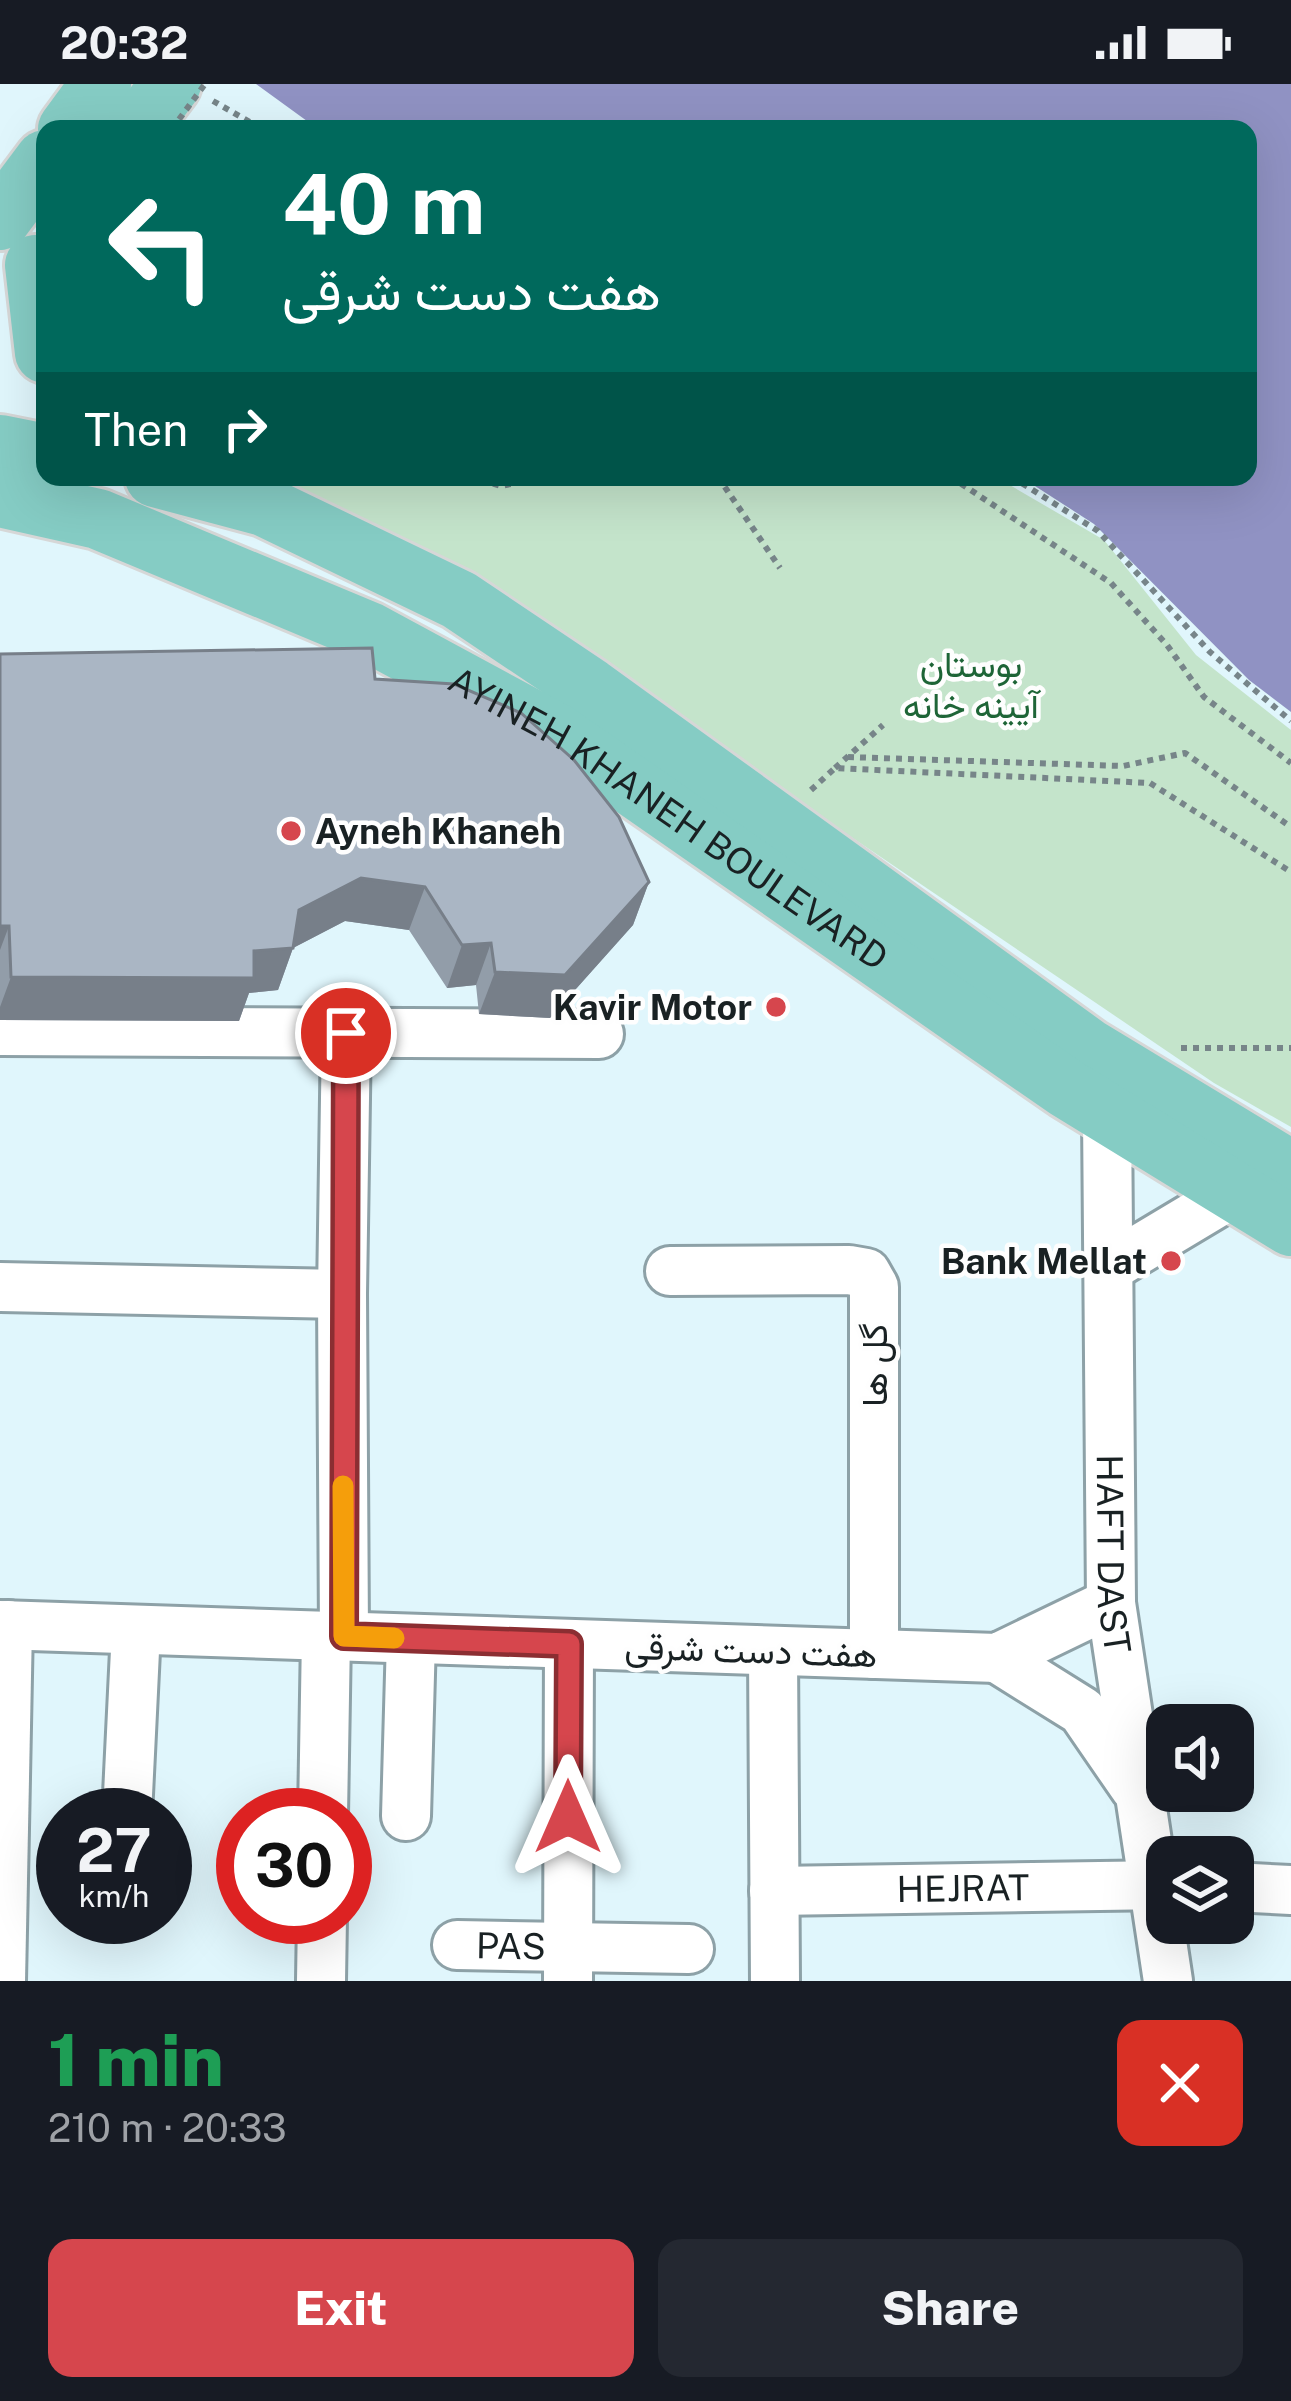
<!DOCTYPE html>
<meta charset="utf-8">
<style>
:root{--surface:#171b24;--page:#242831;--text:#f1f3f6;--muted:#9ea1a6;--accent:#d6464d}
body{margin:0;font-family:"Public Sans",Vazirmatn,sans-serif;background:var(--page);color:var(--text);height:100vh;display:flex;flex-direction:column;font-size:45px;white-space:nowrap}
*{box-sizing:border-box;margin:0}
p{font-size:39px;color:var(--muted)}
.icon{flex:none;width:66px;height:66px;fill:none;stroke:currentColor;stroke-width:2;stroke-linecap:round;stroke-linejoin:round}
.map{position:relative;height:1897px;overflow:hidden}
.side{display:flex;flex-direction:column;background:var(--surface);flex:1}
.side>*{flex:none}
.banner{position:absolute;left:36px;top:36px;width:1221px;height:366px;border-radius:24px;box-shadow:0 12px 48px #0002;background:#00695c;color:#fff;overflow:hidden}
.tools{position:absolute;left:1146px;top:1620px;display:grid;gap:24px}
.tools a{display:grid;place-items:center;width:108px;height:108px;border-radius:24px;background:var(--surface);box-shadow:0 12px 48px #0002;font-size:60px}
.speed{position:absolute;left:36px;top:1704px;display:flex;gap:24px;font-size:60px;font-weight:700;text-align:center}
.speed>*{display:grid;place-content:center;width:156px;height:156px;border-radius:50%;background:var(--surface);box-shadow:0 12px 48px #0002;line-height:1}
.speed small{font-size:30px;font-weight:400}
.speed .limit{border:18px solid #d22;background:#fff;color:#111}
.pin{position:absolute;display:grid;place-items:center;width:102px;height:102px;color:#fff;margin:-51px;border:6px solid #fff;border-radius:50%;box-shadow:0 3px 12px #0007}
.me{position:absolute;width:132px;margin:-66px;rotate:0deg;stroke-linejoin:round;filter:drop-shadow(0 0 9px #0008)}
.turn{display:flex;align-items:center;gap:42px;height:252px;padding:0 48px;font-size:54px}
.turn .icon{width:156px;height:156px;stroke-width:2.5}
.turn b{display:block;font-size:84px;line-height:102px}
.then{display:flex;align-items:center;height:114px;padding:0 48px;background:#0003;gap:24px;font-size:45px}
.round{display:grid;place-items:center;flex:none;width:126px;height:126px;border-radius:24px;background:var(--page)}
.headline{display:flex;align-items:center;justify-content:space-between;height:204px;padding:0 48px}
h1{font-size:72px;font-weight:800;line-height:90px;color:#1e9e55}
.action{display:flex;gap:24px;margin-top:auto;padding:24px 48px}
.action a{flex:1;height:138px;border-radius:24px;background:var(--accent);color:#fff;font-size:48px;font-weight:800;line-height:138px;text-align:center}
.action a+a{background:var(--page);color:var(--text)}
.status{display:flex;justify-content:space-between;align-items:center;height:84px;padding:0 60px;background:var(--surface);direction:ltr}
.status svg{height:33px;fill:currentColor}
.map>svg:first-child{display:block}
</style>
<div class="status"><b>20:32</b><svg viewBox="0 0 49 12"><path d="M0 12V9h3v3zM5 12V6h3v6zM10 12V3h3v9zM15 12V0h3v12zM26 1h20v11H26zM47 4h2v5h-2z"/></svg></div>
<div class="map">
<svg width="1291" height="1897" viewBox="0 0 1291 1897">
<rect width="100%" height="100%" fill="#e0f6fc"/>
<path fill="#c4e4cb" d="M 275,393 L 996,393 L 1104,456 L 1196,571 L 1291,646 L 1291,1043 L 1214,999 L 745,681 L 528,524 L 385,446 Z"/>
<path fill="#9092c3" d="M 256,0 L 1291,0 L 1291,628 L 1249,596 L 1094,440 L 1021,393 L 1248,393 L 1248,45 L 318,45 Z"/>
<g fill="none" stroke-linecap="round" stroke-linejoin="round">
<defs>
<g id="minor">
<path d="M 0,947 L 599,950"/>
<path id="s1" d="M 1107,1029 L 1111,1519 L 1168,1897"/>
<path d="M 1108,1184 L 1235,1108"/>
<path d="M 670,1187 L 849,1186 L 866,1189 L 874,1203 L 874,1570"/>
<path d="M 0,1203 L 342,1210"/>
<path d="M 0,1541 L 997,1574 L 1111,1519"/>
<path d="M 344,1552 L 342,1210 L 346,949"/>
<path d="M 773,1567 L 775,1897"/>
<path d="M 997,1574 L 1082,1627 L 1135,1704"/>
<path d="M 127,1731 L 136,1546"/>
<path d="M 323,1731 L 326,1552"/>
<path d="M 406,1732 L 411,1555"/>
<path d="M 1233,1803 L 1291,1806"/>
<path id="s2" d="M 774,1807 L 1167,1801"/>
<path id="s3" d="M 457,1861 L 689,1865"/>
<path d="M 1,1897 L 8,1541"/>
<path d="M 321,1897 L 322,1833"/>
<path d="M 568,1897 L 569,1560"/>
</g>
<g id="major">
<path d="M 68,45 L 101,0"/>
<path d="M 137,45 L 171,0"/>
<path d="M 0,136 L 45,76"/>
<path d="M 35,181 L 45,269"/>
<path d="M 0,361 L 45,370"/>
<path d="M 155,393 L 264,422 L 459,516 L 590,604 L 1089,965 L 1291,1087"/>
<path id="s4" d="M 0,413 L 98,435 L 369,548 L 556,649 L 1066,1004 L 1291,1142"/>
</g>
</defs>
<use href="#minor" stroke="#8da1a7" stroke-width="54"/>
<use href="#major" stroke="#d6d7d7" stroke-width="66"/>
<g stroke="#778589" stroke-width="6" stroke-dasharray="6 6" stroke-linecap="butt">
<path d="M 213,17 L 262,45"/>
<path d="M 470,393 L 501,402 L 543,393"/>
<path d="M 718,393 L 780,484"/>
<path d="M 951,393 L 1111,499 L 1167,561 L 1204,613 L 1291,679"/>
<path d="M 1012,393 L 1098,447 L 1210,568 L 1291,637"/>
<path d="M 848,673 L 1123,682 L 1185,669 L 1291,743"/>
<path d="M 835,684 L 883,641"/>
<path d="M 811,706 L 835,684 L 1150,699 L 1291,788"/>
<path d="M 1181,964 L 1291,964"/>
</g>
<use href="#minor" stroke="#fff" stroke-width="48"/>
<use href="#major" stroke="#85ccc4" stroke-width="60"/>
<path stroke="#778589" stroke-width="6" stroke-dasharray="6 6" stroke-linecap="butt" d="M 172,45 L 205,0"/>
</g>
<path fill="#929da9" d="M 0,570 L 375,595 L 649,798 L 633,841 L 550,934 L 479,930 L 476,901 L 447,904 L 409,846 L 345,837 L 293,864 L 278,906 L 249,909 L 239,937 L 0,936 Z"/>
<g fill="#777f89">
<path d="M 361,794 L 425,803 L 409,846 L 345,837 L 293,864 L 278,906 L 249,909 L 239,937 L 0,936 L 0,923 L 11,893 L 254,867 L 299,826 Z"/>
<path d="M 649,798 L 633,841 L 550,934 L 479,930 L 495,888 Z"/>
<path d="M 0,842 L 9,842 L 0,866 Z"/>
<path d="M 491,859 L 476,901 L 447,904 L 462,861 Z"/>
</g>
<path fill="#aab6c4" stroke="#777f89" stroke-width="3" d="M 372,564 L 375,595 L 454,600 L 521,629 L 574,676 L 619,733 L 649,798 L 565,891 L 495,888 L 491,859 L 462,861 L 425,803 L 361,794 L 299,826 L 293,864 L 254,867 L 254,894 L 11,893 L 9,842 L 0,842 L 0,570 Z"/>
<g fill="none" stroke-linecap="round" stroke-linejoin="round">
<defs>
<path id="route" d="M 346,949 L 344,1552 L 569,1560 L 568,1733"/>
</defs>
<use href="#route" stroke="#8b2e32" stroke-width="30"/>
<use href="#route" stroke="#d6464d" stroke-width="21"/>
<path stroke="#f59e0b" stroke-width="21" d="M 343,1402 L 344,1552 L 394,1554"/>
</g>
<g fill="#d6464d" stroke="#fefefe" stroke-width="4.5">
<circle cx="291" cy="747" r="12"/>
<circle cx="776" cy="923" r="12"/>
<circle cx="1171" cy="1177" r="12"/>
</g>
<g text-anchor="middle" stroke-width="9" stroke-linejoin="round" paint-order="stroke">
<g font-size="36" fill="#1e6537" stroke="#fefefe">
<text x="971" y="593">بوستان<tspan x="971" dy="41">آیینه خانه</tspan></text>
</g>
<g font-size="36" fill="#192123" stroke="#fefefe">
<text dy="13" stroke="none"><textPath href="#s4" startOffset="747">AYINEH KHANEH BOULEVARD</textPath></text>
<text transform="translate(874 1281) rotate(-90)" y="13">گل ها</text>
<text dy="13" stroke="none"><textPath href="#s1" startOffset="441">HAFT DAST</textPath></text>
<text transform="translate(751 1566) rotate(2)" y="13">هفت دست شرقی</text>
<text dy="13" stroke="none"><textPath href="#s2" startOffset="189">HEJRAT</textPath></text>
<text dy="13" stroke="none"><textPath href="#s3" startOffset="54">PAS</textPath></text>
</g>
<g font-size="36" font-weight="bold" fill="#192123" stroke="#fefefe" text-anchor="end">
<text x="315" y="760" text-anchor="start">Ayneh Khaneh</text>
<text x="752" y="936">Kavir Motor</text>
<text x="1147" y="1190">Bank Mellat</text>
</g>
</g>
</svg>
<div class="tools">
<a><svg class="icon" aria-label="sound" viewBox="0 0 24 24"><path d="M4 9h4l5-4v14l-5-4H4zM17 9q2 3 0 6"/></svg></a>
<a><svg class="icon" aria-label="layers" viewBox="0 0 24 24"><path d="M12 4l9 5-9 5-9-5zM3 14l9 5 9-5"/></svg></a>
</div>
<div class="speed"><div>27<small>km/h</small></div><div class="limit">30</div></div>
<div class="pin" style="left:346px;top:949px;background:#d93025"><svg class="icon" aria-label="arrive" viewBox="0 0 24 24"><path d="M6 21V4h12l-3 4 3 4H6"/></svg></div>
<svg class="me" style="left:568px;top:1733px" viewBox="-20 -20 40 40"><path d="M0-17L14 15 0 8-14 15z" fill="#d6464d" stroke="#fff" stroke-width="4"/></svg>
<div class="banner">
<div class="turn"><svg class="icon" aria-label="left" viewBox="0 0 24 24"><path d="M17 20v-9H6M10 6l-5 5 5 5"/></svg><div><b>40 m</b>هفت دست شرقی</div></div>
<div class="then">Then<svg class="icon" aria-label="right" viewBox="0 0 24 24"><path d="M7 20v-9h11M14 6l5 5-5 5"/></svg></div>
</div>
</div>
<section class="side">
<div class="headline"><div><h1>1 min</h1><p>210 m · 20:33</p></div><a class="round" style="background:#d93025;color:#fff"><svg class="icon" aria-label="close" viewBox="0 0 24 24"><path d="M6 6l12 12M18 6L6 18"/></svg></a></div>
<div class="action"><a>Exit</a><a>Share</a></div>
</section>
